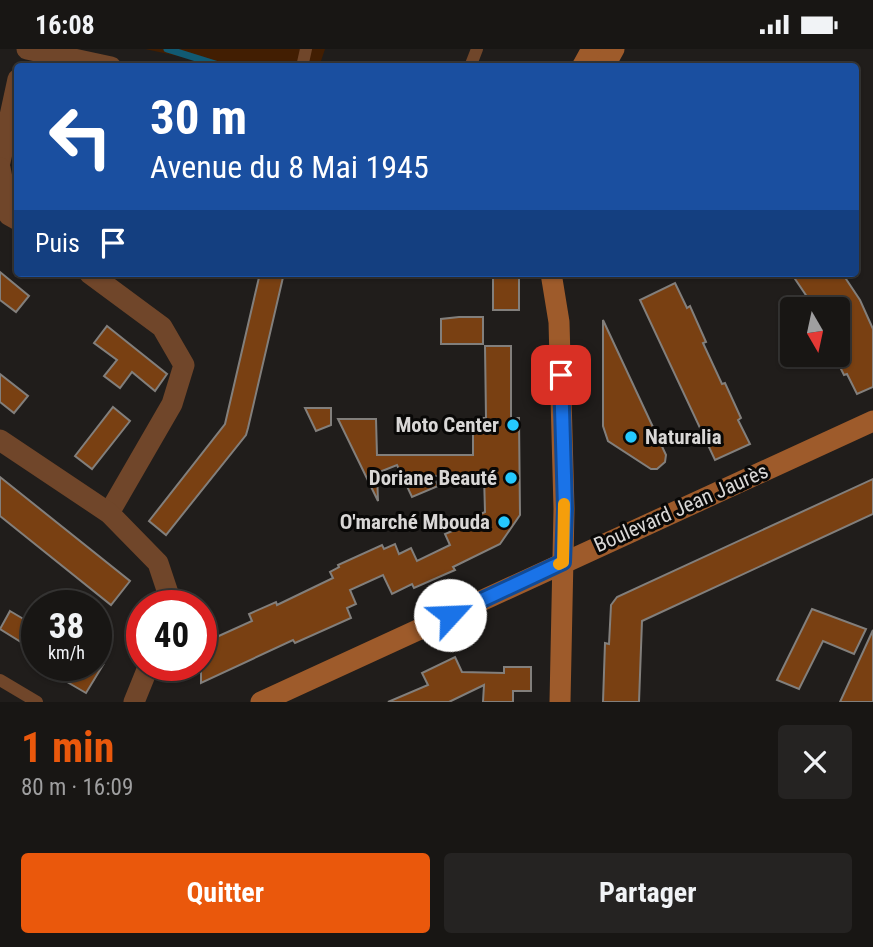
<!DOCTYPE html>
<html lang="fr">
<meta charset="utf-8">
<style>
:root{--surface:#181614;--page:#252322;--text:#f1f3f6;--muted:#9f9fa0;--line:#363534;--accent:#ea580c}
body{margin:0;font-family:"Roboto Condensed",sans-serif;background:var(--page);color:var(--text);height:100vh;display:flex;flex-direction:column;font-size:26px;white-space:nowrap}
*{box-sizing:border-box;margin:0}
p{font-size:23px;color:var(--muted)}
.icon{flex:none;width:38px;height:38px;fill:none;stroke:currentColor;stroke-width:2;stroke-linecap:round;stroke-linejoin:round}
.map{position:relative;height:653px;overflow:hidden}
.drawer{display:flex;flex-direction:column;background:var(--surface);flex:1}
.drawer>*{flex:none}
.top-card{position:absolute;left:14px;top:14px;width:845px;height:214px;border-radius:7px;box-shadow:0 2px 5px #0004,0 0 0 2px var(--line);background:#1a4fa0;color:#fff;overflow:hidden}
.needle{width:46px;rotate:171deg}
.buttons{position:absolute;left:780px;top:248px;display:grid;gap:14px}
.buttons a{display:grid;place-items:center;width:70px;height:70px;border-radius:7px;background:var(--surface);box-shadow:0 2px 5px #0004,0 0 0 2px var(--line);font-size:35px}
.speed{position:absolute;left:21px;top:541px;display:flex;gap:14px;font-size:35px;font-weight:700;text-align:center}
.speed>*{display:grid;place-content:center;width:91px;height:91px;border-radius:50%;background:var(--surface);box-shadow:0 2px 5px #0004,0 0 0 2px var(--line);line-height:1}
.speed small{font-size:18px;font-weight:400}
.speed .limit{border:10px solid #d22;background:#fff;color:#111}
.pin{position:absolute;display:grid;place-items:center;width:60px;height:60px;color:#fff;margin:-30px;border-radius:14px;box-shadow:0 4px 10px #0006}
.me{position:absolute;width:77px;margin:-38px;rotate:65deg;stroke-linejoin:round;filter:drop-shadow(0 0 5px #0008)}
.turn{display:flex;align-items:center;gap:24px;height:147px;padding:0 21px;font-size:32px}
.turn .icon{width:91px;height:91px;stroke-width:2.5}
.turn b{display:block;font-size:49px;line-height:60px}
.then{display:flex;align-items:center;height:66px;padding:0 21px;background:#0003;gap:14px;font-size:26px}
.round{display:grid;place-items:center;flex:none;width:74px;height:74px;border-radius:7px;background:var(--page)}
.head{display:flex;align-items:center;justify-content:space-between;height:119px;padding:0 21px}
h1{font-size:42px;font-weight:700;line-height:52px;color:var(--accent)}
.button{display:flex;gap:14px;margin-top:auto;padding:14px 21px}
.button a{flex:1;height:80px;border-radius:7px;background:var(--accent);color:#fff;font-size:28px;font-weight:700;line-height:80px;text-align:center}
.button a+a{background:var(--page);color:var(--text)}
.status{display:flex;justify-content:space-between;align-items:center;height:49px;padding:0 35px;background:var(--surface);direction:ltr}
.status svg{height:19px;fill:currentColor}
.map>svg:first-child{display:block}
</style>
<div class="status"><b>16:08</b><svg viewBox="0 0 49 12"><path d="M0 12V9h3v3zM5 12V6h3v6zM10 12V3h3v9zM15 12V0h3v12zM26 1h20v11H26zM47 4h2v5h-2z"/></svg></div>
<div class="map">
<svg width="873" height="653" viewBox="0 0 873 653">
<rect width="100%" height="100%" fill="#201d1b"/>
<path fill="#421e02" d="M 145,0 L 325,0 L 319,18 L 224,17 Z"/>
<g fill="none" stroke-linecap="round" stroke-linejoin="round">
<path stroke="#115a73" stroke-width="7" d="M 167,0 L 225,18"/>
</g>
<g fill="#794012" stroke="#827f7c" stroke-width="2">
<path d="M 0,223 L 29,247 L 16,263 L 0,251 Z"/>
<path d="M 260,224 L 284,224 L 248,379 L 246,386 L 166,486 L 149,472 L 225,375 Z"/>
<rect x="493" y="224" width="26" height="37"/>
<path d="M 791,224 L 842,224 L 860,251 L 873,280 L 873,338 L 857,345 L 847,325 L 844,326 L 838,314 L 838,261 L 816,261 Z"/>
<path d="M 675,234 L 687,259 L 690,257 L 706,293 L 703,294 L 722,335 L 725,334 L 741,369 L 738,371 L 750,395 L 715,411 L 640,251 Z"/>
<path d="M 459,268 L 483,268 L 483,295 L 441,295 L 441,270 Z"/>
<path d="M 603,271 L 666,406 L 665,413 L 657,420 L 651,420 L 608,392 L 603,377 Z"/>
<path d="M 107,277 L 167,325 L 155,342 L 132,323 L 120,339 L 104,327 L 117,311 L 94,294 Z"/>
<path d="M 485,297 L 511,297 L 511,369 L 519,369 L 520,466 L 500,495 L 453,518 L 455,521 L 414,539 L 412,535 L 392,545 L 383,526 L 350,541 L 356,555 L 347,559 L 351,569 L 295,594 L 293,591 L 201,634 L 201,602 L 215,596 L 212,590 L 252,572 L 249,565 L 276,553 L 277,556 L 333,529 L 330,523 L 339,518 L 338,516 L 382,496 L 384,500 L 395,495 L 399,505 L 411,499 L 417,512 L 450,496 L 445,485 L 467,476 L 465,472 L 485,463 L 484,426 L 433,427 L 438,437 L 412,448 L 397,416 L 377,424 L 378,452 L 338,370 L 376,370 L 377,406 L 473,406 L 473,382 L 477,381 L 477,369 L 486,369 Z"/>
<path d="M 0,325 L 28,347 L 14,364 L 0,353 Z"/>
<path d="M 113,358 L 130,372 L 92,420 L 75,407 Z"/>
<path d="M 305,359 L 331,359 L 331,376 L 316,382 Z"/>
<path d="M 0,428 L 130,532 L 111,556 L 0,467 Z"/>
<path d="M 873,430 L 873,465 L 642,572 L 639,653 L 603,653 L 605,594 L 609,595 L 611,556 L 617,548 Z"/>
<path d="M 812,560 L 866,580 L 854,605 L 823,592 L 799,640 L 777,631 Z"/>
<path d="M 10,562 L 37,578 L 37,603 L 0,580 Z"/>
<path d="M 873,581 L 873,653 L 840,653 Z"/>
<path d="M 455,608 L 462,623 L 504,624 L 504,618 L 531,618 L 531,642 L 513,642 L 513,653 L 483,653 L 484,636 L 449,653 L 388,653 L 428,636 L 422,624 Z"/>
<path d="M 38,616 L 103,616 L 86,644 Z"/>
</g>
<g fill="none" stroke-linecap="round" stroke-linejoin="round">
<g stroke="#70462a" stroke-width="12">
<path d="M 302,18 L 306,0"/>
<path d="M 470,18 L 477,0"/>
<path d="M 0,631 L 37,653"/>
</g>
<g stroke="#70462a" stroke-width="21">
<path d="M 27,0 L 111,18"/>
<path d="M 0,113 L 18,30"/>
<path d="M 0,119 L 9,166 L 18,171"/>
<path d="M 89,224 L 162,278 L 184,316 L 172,355 L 109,464"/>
<path d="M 0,391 L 109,464 L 158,514 L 172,556"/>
<path d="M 134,653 L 149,616"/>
</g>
<g stroke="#9e5b2b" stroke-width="21">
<path d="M 582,18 L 592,0"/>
<path d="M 604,18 L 614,0"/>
<path d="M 551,224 L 559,273 L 564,460 L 560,653"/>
<path d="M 261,653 L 873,372"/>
</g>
</g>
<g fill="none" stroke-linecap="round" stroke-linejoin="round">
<defs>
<path id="route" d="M 450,566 L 563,513 L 565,460 L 561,326"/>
</defs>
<use href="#route" stroke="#114b97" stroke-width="18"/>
<use href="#route" stroke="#1a73e8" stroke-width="12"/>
<path stroke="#f59e0b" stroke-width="12" d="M 559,515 L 563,513 L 564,455"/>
</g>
<g fill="#25c9fe" stroke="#090807" stroke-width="2.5">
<circle cx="513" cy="376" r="7"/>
<circle cx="631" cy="388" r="7"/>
<circle cx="511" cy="429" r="7"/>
<circle cx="504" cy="473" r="7"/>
</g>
<g text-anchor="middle" stroke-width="6" stroke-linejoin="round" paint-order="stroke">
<g font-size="21" font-weight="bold" fill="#d9d7d6" stroke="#090807" text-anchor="end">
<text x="499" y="383">Moto Center</text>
<text x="645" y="395" text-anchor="start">Naturalia</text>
<text x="497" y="436">Doriane Beauté</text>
<text x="490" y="480">O'marché Mbouda</text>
</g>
<g font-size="21" fill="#d9d7d6" stroke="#090807">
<text transform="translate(681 459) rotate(-24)" y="7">Boulevard Jean Jaurès</text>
</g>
</g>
</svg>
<div class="buttons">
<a><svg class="needle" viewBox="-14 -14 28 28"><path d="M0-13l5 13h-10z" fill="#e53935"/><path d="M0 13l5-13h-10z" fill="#9f9fa0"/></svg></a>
</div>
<div class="speed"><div>38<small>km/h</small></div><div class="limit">40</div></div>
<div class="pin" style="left:561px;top:326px;background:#d93025"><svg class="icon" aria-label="arrive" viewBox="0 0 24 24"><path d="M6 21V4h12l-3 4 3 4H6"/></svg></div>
<svg class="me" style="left:450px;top:566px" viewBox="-20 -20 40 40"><circle r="19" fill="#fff"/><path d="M0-13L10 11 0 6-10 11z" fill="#1a73e8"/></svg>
<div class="top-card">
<div class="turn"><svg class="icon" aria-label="left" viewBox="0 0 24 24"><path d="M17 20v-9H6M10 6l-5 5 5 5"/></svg><div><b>30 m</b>Avenue du 8 Mai 1945</div></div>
<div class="then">Puis<svg class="icon" aria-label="arrive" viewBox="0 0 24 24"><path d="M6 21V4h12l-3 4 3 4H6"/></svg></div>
</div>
</div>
<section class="drawer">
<div class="head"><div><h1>1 min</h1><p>80 m · 16:09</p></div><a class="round"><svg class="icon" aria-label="close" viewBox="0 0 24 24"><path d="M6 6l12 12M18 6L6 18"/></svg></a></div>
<div class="button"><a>Quitter</a><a>Partager</a></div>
</section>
